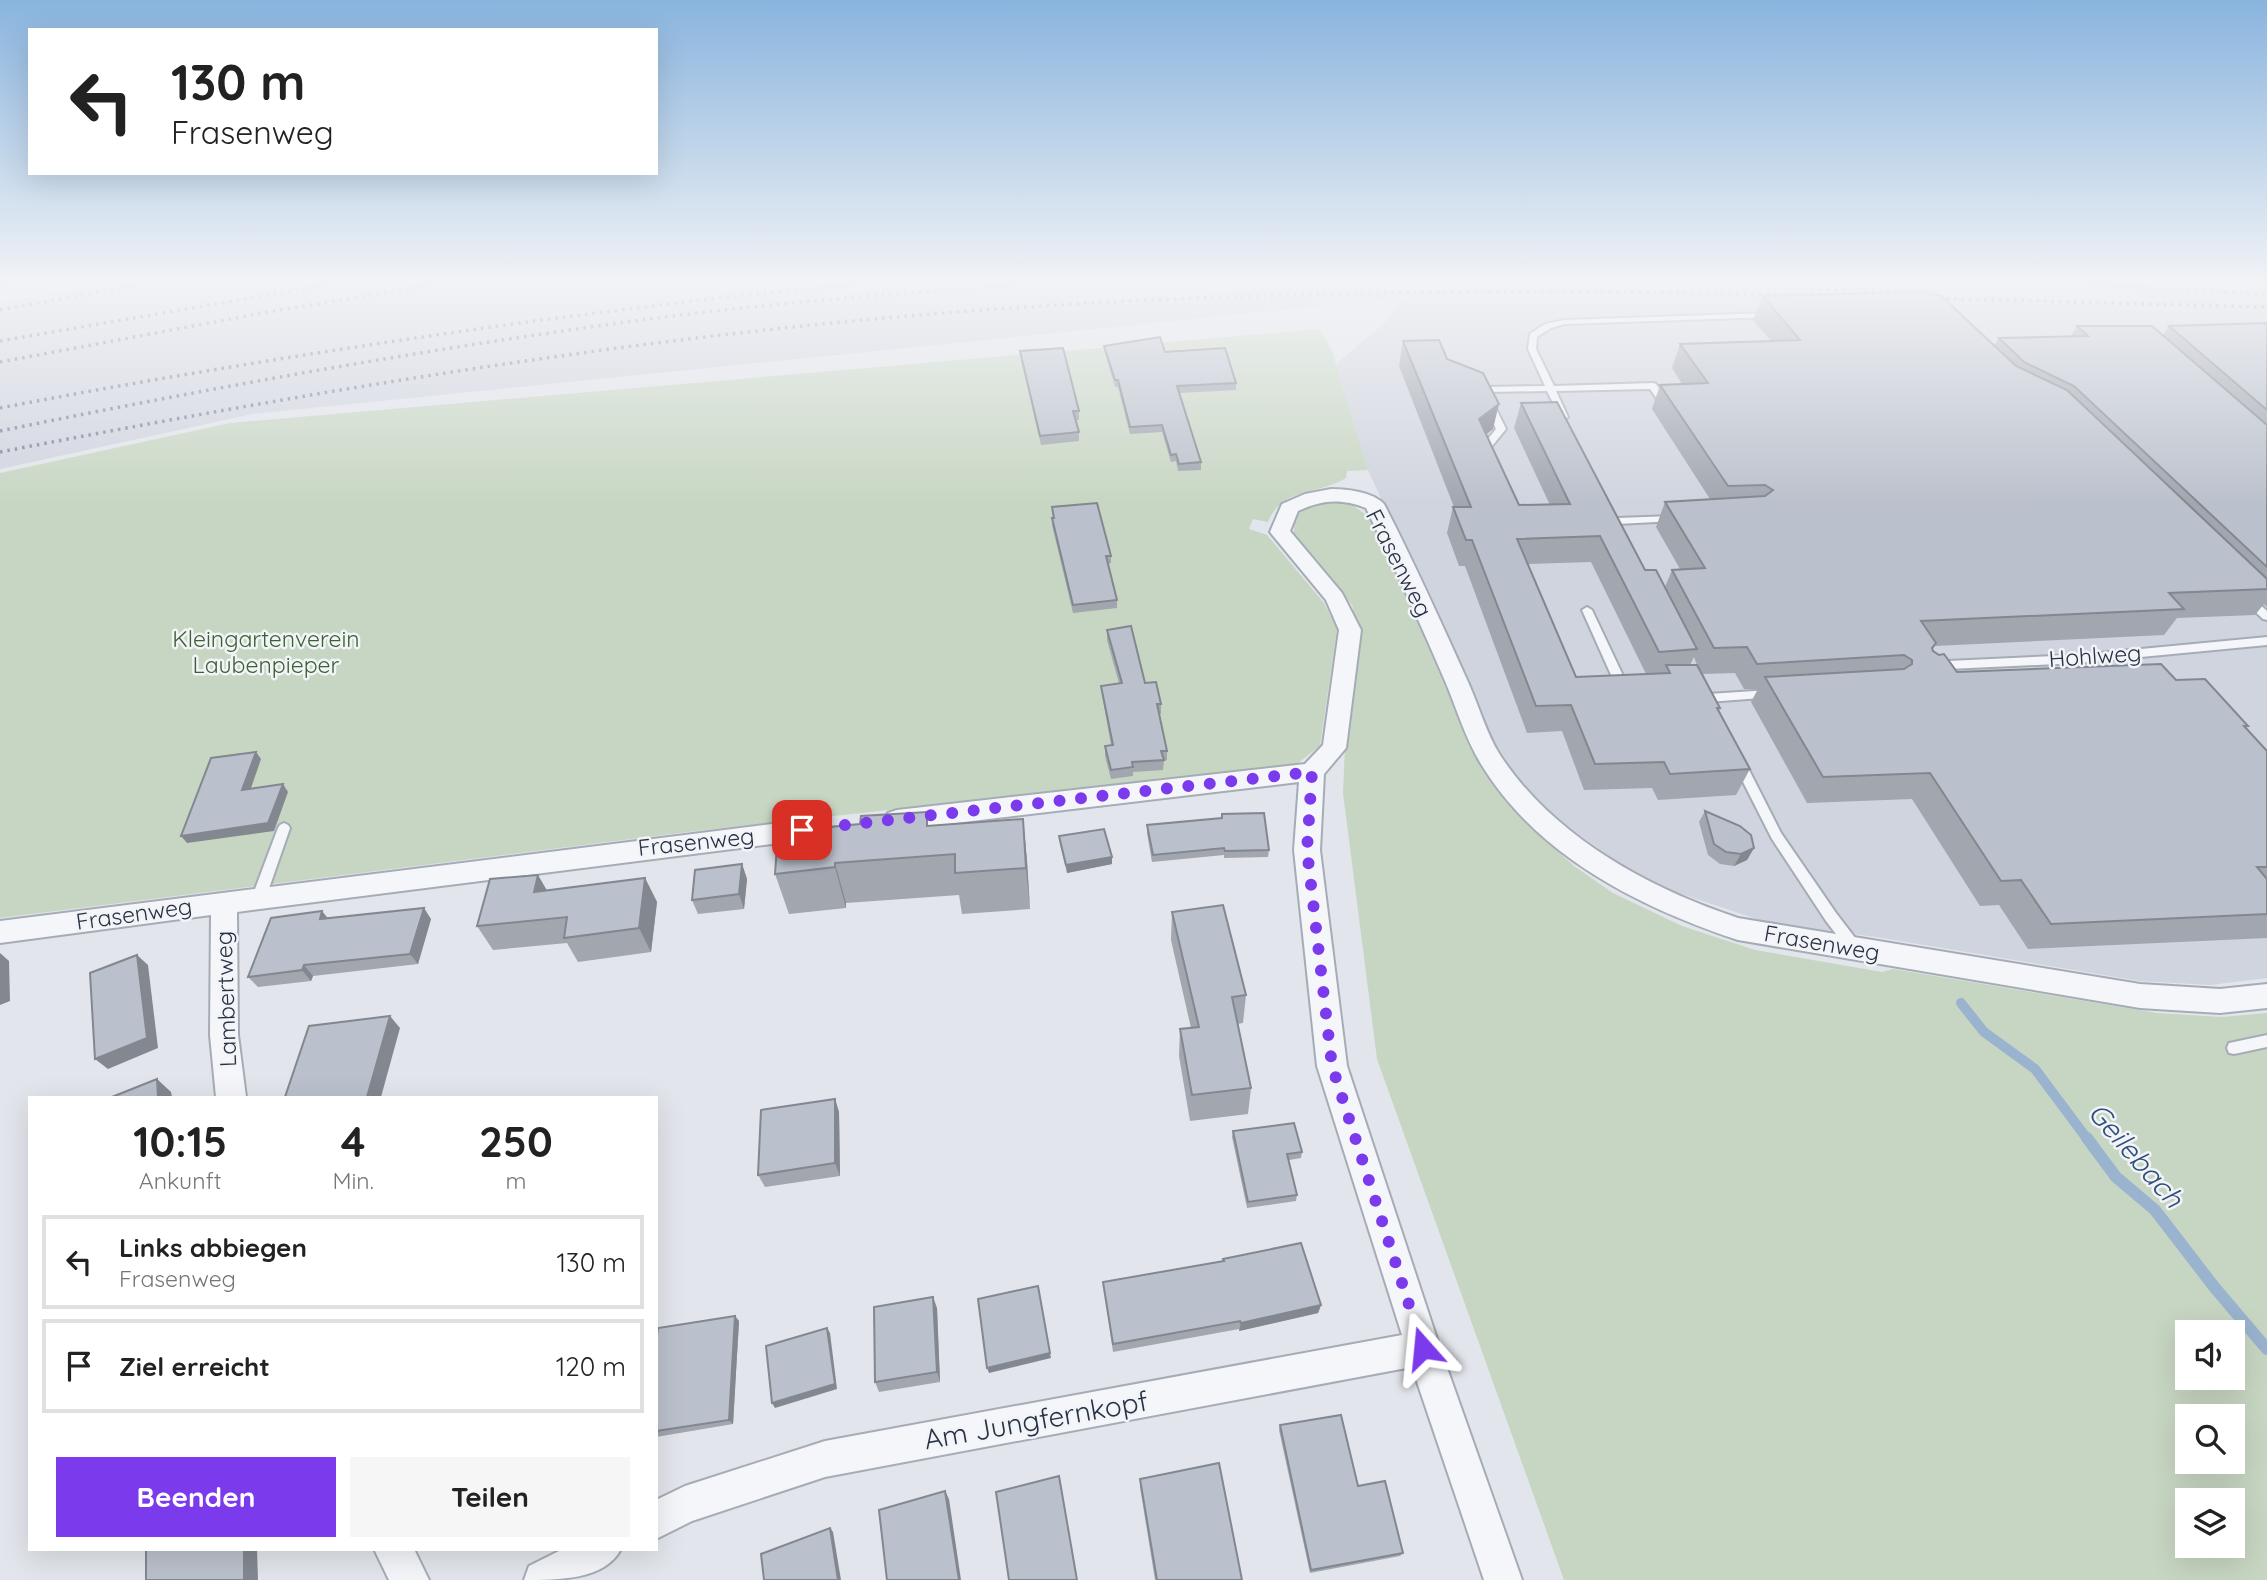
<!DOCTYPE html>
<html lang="de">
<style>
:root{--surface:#fff;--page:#f6f6f6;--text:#222;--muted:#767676;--line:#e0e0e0;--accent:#7c3aed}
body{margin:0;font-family:Quicksand,sans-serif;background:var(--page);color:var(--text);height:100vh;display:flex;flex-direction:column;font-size:26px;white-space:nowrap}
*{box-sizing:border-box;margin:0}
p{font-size:23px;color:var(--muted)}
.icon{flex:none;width:38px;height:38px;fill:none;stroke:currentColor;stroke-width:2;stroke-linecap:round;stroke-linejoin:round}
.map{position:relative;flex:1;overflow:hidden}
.details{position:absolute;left:28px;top:1096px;width:630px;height:455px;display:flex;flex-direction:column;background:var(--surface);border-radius:0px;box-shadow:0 7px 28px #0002}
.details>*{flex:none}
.guide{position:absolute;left:28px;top:28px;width:630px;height:147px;border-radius:0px;box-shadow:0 7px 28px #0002;background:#fff;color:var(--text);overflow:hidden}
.fabs{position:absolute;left:2175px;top:1320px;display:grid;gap:14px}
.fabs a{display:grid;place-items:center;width:70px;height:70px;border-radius:0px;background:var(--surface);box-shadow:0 7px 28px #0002;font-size:35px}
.pin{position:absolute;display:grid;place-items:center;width:60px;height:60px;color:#fff;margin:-30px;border-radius:14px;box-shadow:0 4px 10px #0006}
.me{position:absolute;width:77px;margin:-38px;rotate:342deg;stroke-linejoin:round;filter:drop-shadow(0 0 5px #0008)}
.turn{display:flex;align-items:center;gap:24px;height:147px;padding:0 28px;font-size:32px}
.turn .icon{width:91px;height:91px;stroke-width:2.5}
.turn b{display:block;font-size:49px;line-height:60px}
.eta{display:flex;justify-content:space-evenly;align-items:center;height:119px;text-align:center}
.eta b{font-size:42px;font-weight:700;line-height:49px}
.action{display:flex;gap:14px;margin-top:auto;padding:14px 28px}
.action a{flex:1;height:80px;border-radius:0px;background:var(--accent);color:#fff;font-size:28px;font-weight:700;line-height:80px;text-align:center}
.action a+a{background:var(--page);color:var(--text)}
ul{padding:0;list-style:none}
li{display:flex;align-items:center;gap:21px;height:94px;margin:0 14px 10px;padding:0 14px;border:4px solid var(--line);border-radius:0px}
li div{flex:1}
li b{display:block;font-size:26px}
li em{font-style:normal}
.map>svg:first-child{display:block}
</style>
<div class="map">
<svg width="2267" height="1580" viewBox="0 0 2267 1580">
<rect width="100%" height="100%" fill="#e2e5eb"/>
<path fill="#d0d4de" d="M 110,283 L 2267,283 L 2267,978 L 2210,985 L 2140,981 L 1876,937 L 1769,923 L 1645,882 L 1549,813 L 1501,758 L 1368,470 L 1336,364 L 1389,319 L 1402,298 L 252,414 L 0,469 L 0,303 Z"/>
<g fill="#c7d6c2" fill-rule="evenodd">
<path d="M 1319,329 L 1332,351 L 1368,470 L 1347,471 L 1346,478 C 1318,495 1282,487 1268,522 L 1253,519 L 1249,529 L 1267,535 L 1324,603 L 1337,629 L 1320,746 L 1294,766 L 696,831 L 0,918 L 0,473 L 230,423 Z"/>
<path d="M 1348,502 L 1372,519 L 1478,762 L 1515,811 L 1574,866 L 1613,893 L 1682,926 L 1755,950 L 1882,972 L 1893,969 L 2157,1013 L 2222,1017 L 2267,1013 L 2267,1580 L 1564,1580 L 1377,1059 L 1343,793 L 1345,746 L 1359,630 L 1352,605 L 1294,536 L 1294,516 L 1315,504 ZM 2188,1332 L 2233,1332 L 2233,1377 L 2188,1377 ZM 2188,1416 L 2233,1416 L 2233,1461 L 2188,1461 ZM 2188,1500 L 2233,1500 L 2233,1545 L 2188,1545 Z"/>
</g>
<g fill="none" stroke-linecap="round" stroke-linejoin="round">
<path stroke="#9ab3ce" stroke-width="10" d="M 1961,1003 L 1984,1032 L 2035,1069 L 2088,1140"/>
<path stroke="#9ab3ce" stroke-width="12" d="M 2087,1138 L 2116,1177 L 2155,1210 L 2215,1288 L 2267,1349"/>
<defs>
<g id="service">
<path d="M 1769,313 L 1773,315 L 1772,317 L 1565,324 L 1551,328 L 1537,337 L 1536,349 L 1554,386 L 1653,383 L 1656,384 L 1667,401 L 1660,403 L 1650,389 L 1556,391 L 1568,417 L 1564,420 L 1560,417 L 1547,391 L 1488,392 L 1506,429 L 1488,451 L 1490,455 L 1488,457 L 1482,457 L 1478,451 L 1496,429 L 1478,390 L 1482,387 L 1545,386 L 1528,349 L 1530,334 L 1545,324 L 1565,320 Z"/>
<path d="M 1673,516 L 1678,519 L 1676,521 L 1617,524 L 1612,521 L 1617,518 Z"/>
<path d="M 2249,597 L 2253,598 L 2267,611 L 2267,620 L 2263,619 L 2245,602 L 2244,600 L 2245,598 Z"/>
<path d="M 1587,607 L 1592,610 L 1626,682 L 1631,686 L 1629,689 L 1622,690 L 1616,686 L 1582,610 Z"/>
<path d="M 2267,637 L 2267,645 L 2078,663 L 1949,669 L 1937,673 L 1931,669 L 1933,666 L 1948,661 L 2078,655 Z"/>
<path d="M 1770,690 L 1774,691 L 1776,694 L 1774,697 L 1708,702 L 1702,698 L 1708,694 Z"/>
<path d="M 1740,760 L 1746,764 L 1781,833 L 1836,913 L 1859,943 L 1861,947 L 1859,951 L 1854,953 L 1849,951 L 1826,921 L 1772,839 L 1734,764 Z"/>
<path d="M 284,823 L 288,825 L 290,828 L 266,897 L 264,901 L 259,902 L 254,901 L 252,897 L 278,828 L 280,825 Z"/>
<path d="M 2267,1035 L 2267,1047 L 2234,1054 L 2229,1053 L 2227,1048 L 2229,1043 L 2234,1042 Z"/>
</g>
<g id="minor">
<path d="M 1331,489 C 1347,489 1373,492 1384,504 C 1414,562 1441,622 1468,682 C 1479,706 1486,733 1500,755 C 1554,837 1648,888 1738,918 L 2140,984 L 2220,989 L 2267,984 L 2267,1008 L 2220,1013 L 2140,1008 L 1738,940 C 1639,907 1537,856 1481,764 C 1465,738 1457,709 1445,681 C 1420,623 1394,565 1366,508 C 1340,498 1322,500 1298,511 L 1290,531 L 1342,593 L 1361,630 L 1346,748 L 1324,774 L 1320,850 L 1347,1066 L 1440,1348 L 1522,1580 L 1484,1580 L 1412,1367 L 825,1477 L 692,1521 L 656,1539 L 656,1500 L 685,1486 L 825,1441 L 1402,1335 L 1317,1066 L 1294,850 L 1299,782 L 897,830 L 888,827 L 884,820 L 888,813 L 897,810 L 1305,764 L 1323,745 L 1339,630 L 1326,600 L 1270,532 L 1282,504 L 1305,494 Z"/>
<path d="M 812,819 L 821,822 L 825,829 L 821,836 L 812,839 L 237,912 L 238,1035 L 246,1097 L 216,1097 L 210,1035 L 211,915 L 0,943 L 0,921 Z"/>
<path d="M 374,1549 L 414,1549 L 429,1580 L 389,1580 Z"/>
<path d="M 563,1549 L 621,1549 C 605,1580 558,1580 524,1580 L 529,1566 Z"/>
</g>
</defs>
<use href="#service" stroke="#a6acb6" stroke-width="4"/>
<use href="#minor" stroke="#a6acb6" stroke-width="4"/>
<use href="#service" fill="#f5f6f9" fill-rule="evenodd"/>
<use href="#minor" fill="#f5f6f9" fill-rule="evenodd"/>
<g stroke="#7a8496" stroke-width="3.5" stroke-dasharray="2.5 5" stroke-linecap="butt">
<path d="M 2045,283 L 2267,294"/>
<path d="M 1812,289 L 1935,292"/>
<path d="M 1924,298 L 2267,307"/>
<path d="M 0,310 L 148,283"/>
<path d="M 0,341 L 338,283"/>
<path d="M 0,362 L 268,312 L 445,283"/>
<path d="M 0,408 C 177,374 355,346 534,321 C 652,306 769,290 888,283"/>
<path d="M 0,431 C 215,387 431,348 649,319 C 780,302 913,292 1045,283"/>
<path d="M 0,452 C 290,396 580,346 874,319 C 1190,290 1506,288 1823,295"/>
</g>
</g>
<g fill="#a1a6af" fill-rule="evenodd">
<path d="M 1763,296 L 1994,346 L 1999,338 L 2071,336 L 2077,326 L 2163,335 L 2169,326 L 2267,323 L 2267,607 L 2264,604 L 2255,615 L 2177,618 L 2164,635 L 1935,646 L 1933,649 L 1933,651 L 1957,672 L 2176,680 L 2248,726 L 2246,728 L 2267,751 L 2267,938 L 2028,949 L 1999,905 L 1980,906 L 1912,799 L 1807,803 L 1751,702 L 1758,689 L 1744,689 L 1735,673 L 1703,674 L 1720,708 L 1719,711 L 1750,769 L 1736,795 L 1658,800 L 1652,788 L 1584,790 L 1562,731 L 1527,733 L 1465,566 L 1459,566 L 1447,533 L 1453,507 L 1454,507 L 1399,366 L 1403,341 L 1447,359 L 1493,429 L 1486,434 L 1519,505 L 1550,505 L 1514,428 L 1521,403 L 1645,570 L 1665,587 L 1672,570 L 1680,569 L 1656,527 L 1665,502 L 1710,499 L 1652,409 L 1660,385 L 1682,384 L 1672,368 L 1680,344 L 1771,341 L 1753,320 ZM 1591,562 L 1646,674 L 1576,677 L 1528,564 ZM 1694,657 L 1697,665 L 1690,665 Z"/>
<path d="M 1104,346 L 1165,352 L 1236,383 L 1236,390 L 1179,393 L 1201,462 L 1201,470 L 1178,471 L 1176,461 L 1171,462 L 1162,432 L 1130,434 L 1118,387 L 1115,387 L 1105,353 Z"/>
<path d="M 1020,351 L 1079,411 L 1079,420 L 1076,420 L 1079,432 L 1079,441 L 1041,445 L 1021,360 Z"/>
<path d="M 1052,507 L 1111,556 L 1111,563 L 1108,564 L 1117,600 L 1117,608 L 1073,613 L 1052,525 L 1052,518 L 1053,518 Z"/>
<path d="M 1107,630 L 1161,704 L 1161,714 L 1159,714 L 1167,751 L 1167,760 L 1164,761 L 1163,770 L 1133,772 L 1133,776 L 1111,779 L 1105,756 L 1105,746 L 1111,745 L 1102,695 L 1101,686 L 1119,683 L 1107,640 Z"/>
<path d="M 1705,811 L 1754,848 L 1747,860 L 1734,866 L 1720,864 L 1708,855 L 1699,822 Z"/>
<path d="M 1222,814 L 1269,850 L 1268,857 L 1224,858 L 1224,855 L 1152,862 L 1147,833 L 1147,825 L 1221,818 Z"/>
<path d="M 1023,819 L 1027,861 L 1030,909 L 962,914 L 959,895 L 846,903 L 846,908 L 789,914 L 775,874 L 930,826 Z"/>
<path d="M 1059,836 L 1112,857 L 1112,864 L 1067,873 L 1060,844 Z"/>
<path d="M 742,864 L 747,879 L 744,909 L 698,914 L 692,900 Z"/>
<path d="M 645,878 L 657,902 L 651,952 L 578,962 L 567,943 L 493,950 L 477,926 L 547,891 Z"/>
<path d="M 1172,912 L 1246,995 L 1243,1023 L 1237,1024 L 1251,1088 L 1248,1114 L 1190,1121 L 1179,1056 L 1180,1029 L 1191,1028 L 1171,940 Z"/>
<path d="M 327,918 L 431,919 L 418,964 L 313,976 L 311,981 L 258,987 L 248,977 Z"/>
<path d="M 835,1099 L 839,1112 L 840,1176 L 765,1187 L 758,1175 Z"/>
<path d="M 1233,1131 L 1302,1152 L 1301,1158 L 1289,1160 L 1297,1195 L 1296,1201 L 1247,1208 L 1232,1137 Z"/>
<path d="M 1223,1259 L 1321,1305 L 1318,1313 L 1239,1331 L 1239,1329 L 1113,1352 L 1103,1282 L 1223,1261 Z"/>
<path d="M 937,1308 L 940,1382 L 879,1392 L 875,1382 Z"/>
<path d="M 735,1316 L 739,1321 L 733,1424 L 656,1437 L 656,1343 Z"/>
<path d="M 1280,1425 L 1358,1486 L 1403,1553 L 1400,1556 L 1310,1573 L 1279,1430 Z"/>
<path d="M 1140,1479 L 1242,1580 L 1155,1580 L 1140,1487 Z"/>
</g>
<g fill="#83878f">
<path d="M 0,283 L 22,283 L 0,287 Z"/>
<path d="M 1499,404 L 1493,429 L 1474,444 L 1479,419 Z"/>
<path d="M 256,752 L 261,759 L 248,797 L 242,790 Z"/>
<path d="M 283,784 L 288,792 L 274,831 L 187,843 L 181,836 Z"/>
<path d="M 1023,819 L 1027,861 L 1030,909 L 1026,868 Z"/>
<path d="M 1754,848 L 1747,860 L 1734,866 L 1741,854 Z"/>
<path d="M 1112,857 L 1112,864 L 1067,873 L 1066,865 Z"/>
<path d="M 835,863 L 846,903 L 846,908 L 835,867 Z"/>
<path d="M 742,864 L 747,879 L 744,909 L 739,894 Z"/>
<path d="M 538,875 L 552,899 L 534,892 Z"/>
<path d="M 645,878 L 657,902 L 651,952 L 639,928 Z"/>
<path d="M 424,908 L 431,919 L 418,964 L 410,954 Z"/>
<path d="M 322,911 L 331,922 L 320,919 Z"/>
<path d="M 0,953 L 9,961 L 10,1001 L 0,1005 Z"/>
<path d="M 137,955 L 148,965 L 158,1048 L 108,1069 L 95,1059 Z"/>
<path d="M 304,965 L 313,976 L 311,981 L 302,970 Z"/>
<path d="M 390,1016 L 400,1028 L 381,1097 L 367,1097 Z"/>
<path d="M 157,1079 L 171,1092 L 172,1097 L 158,1097 Z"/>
<path d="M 835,1099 L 839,1112 L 840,1176 L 835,1163 Z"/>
<path d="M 933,1297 L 937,1308 L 940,1382 L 937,1372 Z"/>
<path d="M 1321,1305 L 1318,1313 L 1239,1331 L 1241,1323 Z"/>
<path d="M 735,1316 L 739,1321 L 733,1424 L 729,1420 Z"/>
<path d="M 827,1328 L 830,1333 L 837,1389 L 775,1408 L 772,1403 Z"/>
<path d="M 1050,1353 L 1051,1358 L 989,1373 L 987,1368 Z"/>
<path d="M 945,1491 L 949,1499 L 961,1580 L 959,1580 Z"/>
<path d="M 830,1528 L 833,1532 L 841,1580 L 838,1580 Z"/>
<path d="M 244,1549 L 257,1549 L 258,1580 L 244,1580 Z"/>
</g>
<g fill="#bbc1cc" stroke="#83878f" stroke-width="2">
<path d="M 1922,292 L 1941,296 L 2016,366 L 2067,390 L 2267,579 L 2267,589 L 2169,593 L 2184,609 L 1921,621 L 1936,643 L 1932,648 L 1933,651 L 1939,655 L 1944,654 L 1957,672 L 2161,664 L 2176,680 L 2205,679 L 2248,726 L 2244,726 L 2267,751 L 2267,867 L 2257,867 L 2267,879 L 2267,914 L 2051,924 L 2021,880 L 2001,881 L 1930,773 L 1823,777 L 1765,677 L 1904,669 L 1912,664 L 1912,660 L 1904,655 L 1757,664 L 1747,647 L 1714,648 L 1672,570 L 1705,568 L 1665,502 L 1765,496 L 1773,490 L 1765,485 L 1728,486 L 1660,385 L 1708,383 L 1680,344 L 1800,340 L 1763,296 Z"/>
<path d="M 2267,323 L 2267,410 L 2169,326 Z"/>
<path d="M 2077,326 L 2152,326 L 2267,425 L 2267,567 L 2074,386 L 2024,362 L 1999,338 L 2088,336 Z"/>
<path d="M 1160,337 L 1165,352 L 1225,348 L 1236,383 L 1177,386 L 1201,462 L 1179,464 L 1176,454 L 1171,455 L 1162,425 L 1130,427 L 1118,380 L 1115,380 L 1104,346 Z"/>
<path d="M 1439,340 L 1447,359 L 1483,373 L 1499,404 L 1479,419 L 1519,505 L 1570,504 L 1521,403 L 1557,402 L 1645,570 L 1656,570 L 1697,649 L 1659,652 L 1600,536 L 1517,539 L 1576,677 L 1670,673 L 1666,665 L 1697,665 L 1720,708 L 1717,708 L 1750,769 L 1670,774 L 1664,762 L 1595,764 L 1571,705 L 1536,706 L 1472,540 L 1466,540 L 1453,507 L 1471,507 L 1403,341 Z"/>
<path d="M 1063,348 L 1079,411 L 1073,411 L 1079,432 L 1040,436 L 1020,351 Z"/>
<path d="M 1097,503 L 1111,556 L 1106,556 L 1117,600 L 1073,605 L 1052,518 L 1054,518 L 1052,507 Z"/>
<path d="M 1131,626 L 1145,683 L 1156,682 L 1161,704 L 1157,704 L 1167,751 L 1161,751 L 1164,760 L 1132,762 L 1133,767 L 1111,770 L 1105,746 L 1113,745 L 1101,686 L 1122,683 L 1107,630 Z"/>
<path d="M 256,752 L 242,790 L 283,784 L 268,823 L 181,836 L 211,758 Z"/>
<path d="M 1705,811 L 1740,826 L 1751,835 L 1754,848 L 1741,854 L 1726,852 L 1714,844 Z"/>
<path d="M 927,812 L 927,826 L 1023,819 L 1026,868 L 955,873 L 955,854 L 835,863 L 835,867 L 775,874 L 778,832 L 860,824 L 861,816 Z"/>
<path d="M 1264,813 L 1269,850 L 1225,851 L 1224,848 L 1153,855 L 1147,825 L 1222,818 L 1222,814 Z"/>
<path d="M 1104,829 L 1112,857 L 1066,865 L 1059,836 Z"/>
<path d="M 742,864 L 739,894 L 692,900 L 695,870 Z"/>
<path d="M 538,875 L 534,892 L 645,878 L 639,928 L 564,938 L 567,917 L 477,926 L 490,879 Z"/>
<path d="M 1223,905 L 1246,995 L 1232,997 L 1251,1088 L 1192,1095 L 1180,1029 L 1199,1027 L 1172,912 Z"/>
<path d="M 424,908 L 410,954 L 304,965 L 302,970 L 248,977 L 271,918 L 322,911 L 320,919 Z"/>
<path d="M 137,955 L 147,1038 L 95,1059 L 90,973 Z"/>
<path d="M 390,1016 L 367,1097 L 285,1097 L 309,1026 Z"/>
<path d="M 157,1079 L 158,1097 L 112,1097 Z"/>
<path d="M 835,1099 L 835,1163 L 758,1175 L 761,1110 Z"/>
<path d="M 1294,1123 L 1302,1152 L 1287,1154 L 1297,1195 L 1248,1202 L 1233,1131 Z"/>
<path d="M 1301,1243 L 1321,1305 L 1241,1323 L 1240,1321 L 1113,1344 L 1103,1282 L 1224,1261 L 1223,1259 Z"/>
<path d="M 1038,1286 L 1050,1353 L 987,1368 L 978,1299 Z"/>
<path d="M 933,1297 L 937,1372 L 875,1382 L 874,1307 Z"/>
<path d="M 735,1316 L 729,1420 L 656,1431 L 656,1343 L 658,1328 Z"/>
<path d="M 827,1328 L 835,1384 L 772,1403 L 766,1346 Z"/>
<path d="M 1341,1415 L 1358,1486 L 1385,1481 L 1403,1553 L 1311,1570 L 1280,1425 Z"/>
<path d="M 1219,1463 L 1242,1580 L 1157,1580 L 1140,1479 Z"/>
<path d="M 1059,1476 L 1077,1580 L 1009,1580 L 996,1492 Z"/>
<path d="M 945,1491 L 959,1580 L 887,1580 L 879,1510 Z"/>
<path d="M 830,1528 L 838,1580 L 764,1580 L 761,1554 Z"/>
<rect x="146" y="1549" width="98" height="31"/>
</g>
<linearGradient id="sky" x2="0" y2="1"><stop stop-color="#89b4de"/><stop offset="0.56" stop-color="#f2f3f6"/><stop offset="1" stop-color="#f2f3f6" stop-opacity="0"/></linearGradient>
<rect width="2267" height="504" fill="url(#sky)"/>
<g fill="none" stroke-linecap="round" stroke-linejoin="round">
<path stroke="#7c3aed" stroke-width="12" stroke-dasharray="0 21.6" d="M 802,830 L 1312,772 L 1307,850 L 1332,1066 L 1423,1348"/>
</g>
<g text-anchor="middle" stroke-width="5" stroke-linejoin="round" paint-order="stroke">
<g font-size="23" fill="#283245" stroke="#f2f4f8">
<text transform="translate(1399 563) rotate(63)" y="8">Frasenweg</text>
<text transform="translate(2095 656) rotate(-4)" y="8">Hohlweg</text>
<text transform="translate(696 842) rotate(-6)" y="8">Frasenweg</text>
<text transform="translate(134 914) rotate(-8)" y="8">Frasenweg</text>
<text transform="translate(1822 943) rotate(10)" y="8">Frasenweg</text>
<text transform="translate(226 999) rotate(-92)" y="8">Lambertweg</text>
</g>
<g font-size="23" fill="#3c6234" stroke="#f2f4f8">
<text x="266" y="647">Kleingartenverein<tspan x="266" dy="26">Laubenpieper</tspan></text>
</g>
<g font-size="28" font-style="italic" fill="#2e507d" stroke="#f2f4f8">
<text transform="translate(2136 1155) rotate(49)" y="10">Geilebach</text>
</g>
<g font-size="28" fill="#283245" stroke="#f2f4f8">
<text transform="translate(1036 1420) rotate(-10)" y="10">Am Jungfernkopf</text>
</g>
</g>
</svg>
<div class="fabs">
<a><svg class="icon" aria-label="sound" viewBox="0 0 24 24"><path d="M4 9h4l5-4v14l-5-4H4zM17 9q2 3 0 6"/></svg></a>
<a><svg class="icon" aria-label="search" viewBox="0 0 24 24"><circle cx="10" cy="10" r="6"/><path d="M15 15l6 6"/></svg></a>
<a><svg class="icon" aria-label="layers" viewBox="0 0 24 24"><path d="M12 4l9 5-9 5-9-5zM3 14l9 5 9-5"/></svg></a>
</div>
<div class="pin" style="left:802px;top:830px;background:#d93025"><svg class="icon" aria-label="arrive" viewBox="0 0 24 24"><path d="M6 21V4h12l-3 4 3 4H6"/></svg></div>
<svg class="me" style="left:1423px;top:1348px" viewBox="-20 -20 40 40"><path d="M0-17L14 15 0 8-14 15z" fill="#7c3aed" stroke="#fff" stroke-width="4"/></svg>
<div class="guide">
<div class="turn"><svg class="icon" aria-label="left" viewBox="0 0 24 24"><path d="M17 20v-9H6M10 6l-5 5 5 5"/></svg><div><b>130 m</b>Frasenweg</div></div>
</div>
<section class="details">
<div class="eta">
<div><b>10:15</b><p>Ankunft</p></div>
<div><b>4</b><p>Min.</p></div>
<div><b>250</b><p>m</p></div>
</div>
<ul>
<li><svg class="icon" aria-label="left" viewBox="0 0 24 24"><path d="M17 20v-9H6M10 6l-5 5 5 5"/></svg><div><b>Links abbiegen</b><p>Frasenweg</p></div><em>130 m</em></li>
<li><svg class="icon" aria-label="arrive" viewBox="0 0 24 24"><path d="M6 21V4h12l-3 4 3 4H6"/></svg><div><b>Ziel erreicht</b></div><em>120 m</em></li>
</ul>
<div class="action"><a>Beenden</a><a>Teilen</a></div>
</section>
</div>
